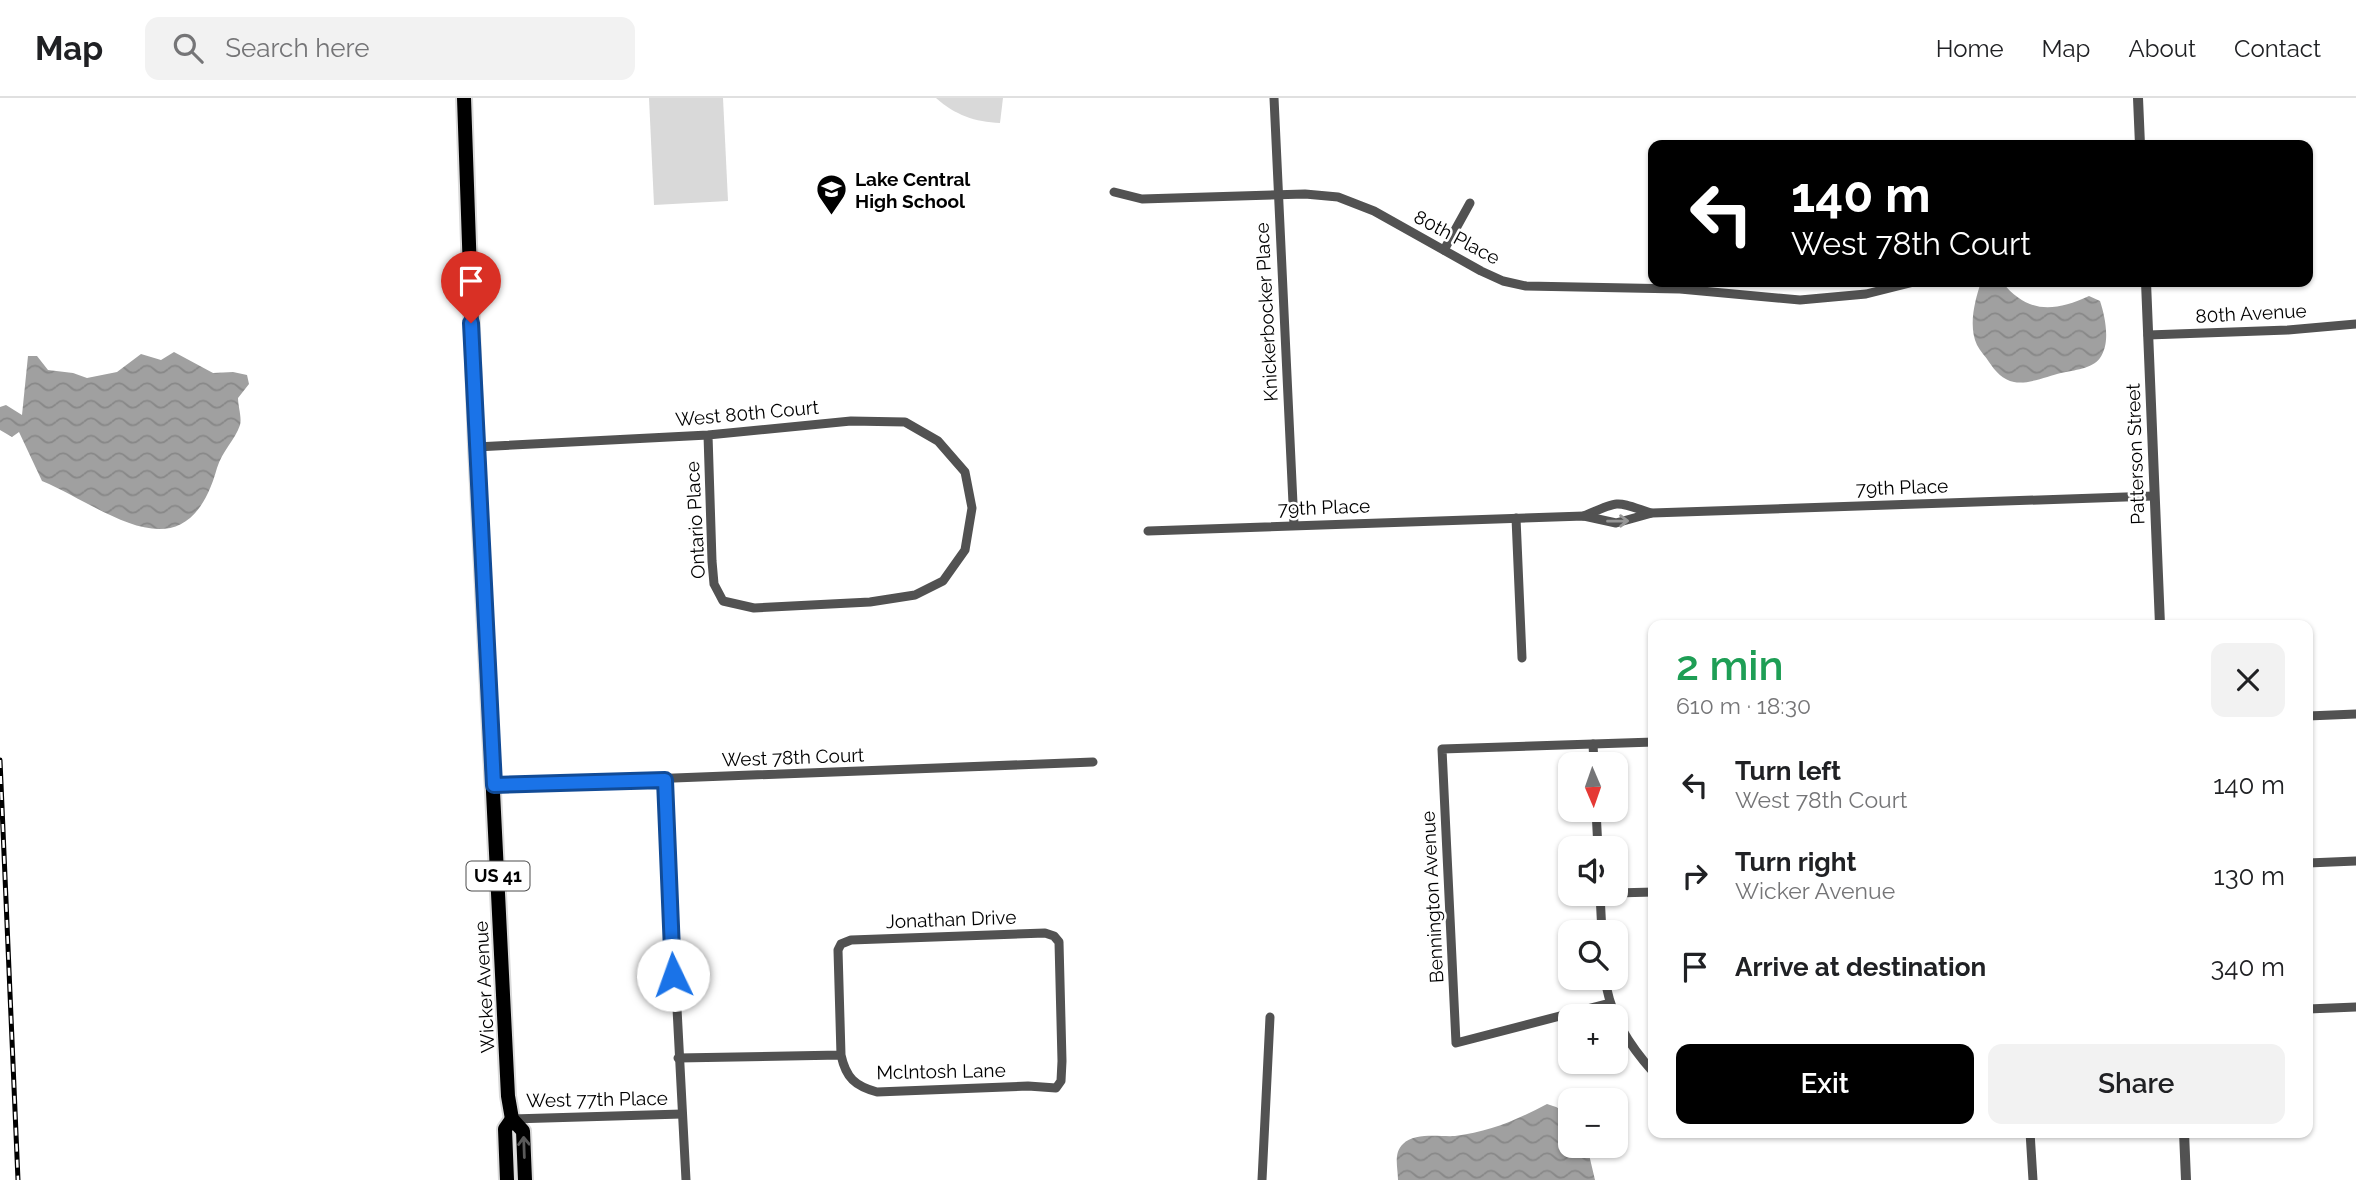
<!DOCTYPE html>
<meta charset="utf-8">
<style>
:root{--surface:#fff;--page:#f2f2f2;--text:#202124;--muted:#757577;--line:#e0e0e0;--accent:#000}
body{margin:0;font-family:Raleway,sans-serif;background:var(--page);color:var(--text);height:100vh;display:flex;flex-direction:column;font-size:26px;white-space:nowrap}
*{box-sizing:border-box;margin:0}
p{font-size:23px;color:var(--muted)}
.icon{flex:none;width:38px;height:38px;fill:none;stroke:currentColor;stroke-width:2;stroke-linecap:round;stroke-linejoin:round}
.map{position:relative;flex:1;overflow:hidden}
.side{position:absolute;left:1648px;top:522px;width:665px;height:518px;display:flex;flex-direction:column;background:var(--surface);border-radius:14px;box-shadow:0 2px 5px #0004}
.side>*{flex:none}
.top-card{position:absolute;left:1648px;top:42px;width:665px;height:147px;border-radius:14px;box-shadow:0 2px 5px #0004;background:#000;color:#fff;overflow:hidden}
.needle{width:46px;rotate:178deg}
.controls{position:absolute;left:1558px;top:654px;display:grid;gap:14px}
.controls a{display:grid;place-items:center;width:70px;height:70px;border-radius:14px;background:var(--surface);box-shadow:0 2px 5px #0004;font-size:35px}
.pin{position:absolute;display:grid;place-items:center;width:60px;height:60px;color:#fff;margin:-72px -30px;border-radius:50% 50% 50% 0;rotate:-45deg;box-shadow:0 0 7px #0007}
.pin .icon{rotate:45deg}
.me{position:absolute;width:77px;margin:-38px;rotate:357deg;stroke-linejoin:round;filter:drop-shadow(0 0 5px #0008)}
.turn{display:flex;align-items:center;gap:24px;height:147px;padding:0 28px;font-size:32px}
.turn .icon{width:91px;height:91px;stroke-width:2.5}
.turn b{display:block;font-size:49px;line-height:60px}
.round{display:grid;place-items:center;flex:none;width:74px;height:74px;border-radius:14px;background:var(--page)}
.overview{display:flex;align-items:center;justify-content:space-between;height:119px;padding:0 28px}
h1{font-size:42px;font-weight:600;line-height:52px;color:#1e9e55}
.cta{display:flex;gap:14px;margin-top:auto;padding:14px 28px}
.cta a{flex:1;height:80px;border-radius:14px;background:var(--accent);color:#fff;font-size:28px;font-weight:600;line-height:80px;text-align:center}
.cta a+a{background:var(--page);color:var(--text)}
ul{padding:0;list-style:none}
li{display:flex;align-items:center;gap:21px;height:91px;padding:0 28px}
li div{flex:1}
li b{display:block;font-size:26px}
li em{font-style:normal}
header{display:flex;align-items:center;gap:42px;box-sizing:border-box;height:98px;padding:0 35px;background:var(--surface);border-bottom:2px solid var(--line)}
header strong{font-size:33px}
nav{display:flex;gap:38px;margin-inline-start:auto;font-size:24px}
.search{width:490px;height:63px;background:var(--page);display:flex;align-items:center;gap:18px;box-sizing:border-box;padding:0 24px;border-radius:14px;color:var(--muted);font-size:26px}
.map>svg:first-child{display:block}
</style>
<header>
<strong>Map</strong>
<div class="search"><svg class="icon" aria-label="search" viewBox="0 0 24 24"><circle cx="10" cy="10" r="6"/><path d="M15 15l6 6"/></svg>Search here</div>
<nav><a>Home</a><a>Map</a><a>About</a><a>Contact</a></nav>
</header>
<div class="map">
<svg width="2356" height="1082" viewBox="0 0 2356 1082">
<defs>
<pattern id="water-waves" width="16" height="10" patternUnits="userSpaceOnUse" patternTransform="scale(1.75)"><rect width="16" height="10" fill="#a0a0a0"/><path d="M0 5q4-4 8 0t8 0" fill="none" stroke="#888"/></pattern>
</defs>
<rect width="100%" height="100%" fill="#fff"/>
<g fill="#d9d9d9">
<path d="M 649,0 L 723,0 L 728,103 L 654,107 Z"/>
<path d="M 936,0 L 1003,0 L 1000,25 C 975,24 955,17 936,0 Z"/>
</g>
<g fill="url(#water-waves)">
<path d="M 1981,184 L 2002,184 C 2028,216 2054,214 2089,198 L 2100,203 C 2105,218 2111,245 2100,260 C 2092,271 2074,272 2061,275 C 2048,278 2027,287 2014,284 C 2003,282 1995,273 1989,264 C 1986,259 1980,253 1977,247 C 1968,228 1975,202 1981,184 Z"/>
<path d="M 174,254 L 213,275 L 233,274 L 247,277 L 249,286 L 238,300 C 238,308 242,320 240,327 C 235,342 222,353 217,370 C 186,482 108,411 42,383 L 19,334 L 12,339 L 0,332 L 0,309 L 6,307 L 22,317 L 28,258 L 37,258 L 48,272 L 73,275 L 87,280 L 117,274 L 141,256 L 161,262 Z"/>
<path d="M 1547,1006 L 1556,1009 L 1570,1017 L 1570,1048 L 1587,1048 L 1595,1082 L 1398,1082 C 1398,1070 1393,1055 1403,1046 C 1415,1034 1440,1039 1455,1038 C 1489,1034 1517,1022 1547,1006 Z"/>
</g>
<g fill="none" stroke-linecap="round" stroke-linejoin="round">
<defs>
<g id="trunk">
<path d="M 464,0 L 476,349 L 508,998 L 512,1021 L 523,1033 L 525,1082"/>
<path d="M 507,1082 L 505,1031 L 512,1021"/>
</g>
</defs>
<use href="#trunk" stroke="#dbdbdb" stroke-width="18"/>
<g stroke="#525252" stroke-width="9">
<path d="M 1274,0 L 1294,427"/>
<path d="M 1114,94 L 1142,101 L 1305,96 L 1338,99 L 1374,113 L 1481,173 L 1503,183 L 1526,188 L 1680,191 L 1800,202 L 1866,196 L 1914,184"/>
<path d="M 1444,152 L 1470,105"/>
<path d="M 2148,237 L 2288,232 L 2356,226"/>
<path d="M 476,349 L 708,337 L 851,323 L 905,324 L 938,343 L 965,374 L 972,410 L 965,452 L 943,483 L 915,497 L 870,504 L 754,510 L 723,503 L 714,486 L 712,463 L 708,337"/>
<path d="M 1584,418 C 1621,402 1614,403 1651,415"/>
<path d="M 1516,420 L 1522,560"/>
<path d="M 1148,433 L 1584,418 L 1616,425 L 1652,415 L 2154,398"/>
<path d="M 2308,618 L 2356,616"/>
<path d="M 1593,646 L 1594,667"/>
<path d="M 665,682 L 686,1082"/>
<path d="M 493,687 L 1093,664"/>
<path d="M 1596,712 L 1598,751"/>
<path d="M 2308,765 L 2356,763"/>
<path d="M 1615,795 L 1654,794"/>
<path d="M 1600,796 L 1602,835"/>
<path d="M 1605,880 C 1610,918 1629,947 1654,975"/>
<path d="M 1610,905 L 1456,945 L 1442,651 L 1654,644"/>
<path d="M 2308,911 L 2356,909"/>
<path d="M 678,960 L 841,957 C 846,980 855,988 877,994 L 1028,988 L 1056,990 L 1061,983 L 1062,963 L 1059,844 L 1054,838 L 1045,835 L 851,842 L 841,846 L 838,852 L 841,957"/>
<path d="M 512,1021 L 682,1016"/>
<path d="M 2030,1034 L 2033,1082"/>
<path d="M 1262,1082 L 1270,919"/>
</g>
<g stroke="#525252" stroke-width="10">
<path d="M 2138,0 L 2140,47"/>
<path d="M 2146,184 L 2160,527"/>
<path d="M 2184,1034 L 2186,1082"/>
</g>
<use href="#trunk" stroke="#000" stroke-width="14"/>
<defs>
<path id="rail" d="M 0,662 L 18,1082"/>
</defs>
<use href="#rail" stroke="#000" stroke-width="5"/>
<use href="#rail" stroke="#fff" stroke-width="2.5" stroke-dasharray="8" stroke-linecap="butt"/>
</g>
<defs><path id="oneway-shaft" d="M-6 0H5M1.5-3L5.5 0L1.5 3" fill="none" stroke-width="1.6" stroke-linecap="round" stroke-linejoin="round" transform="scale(1.75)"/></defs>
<use stroke="#979797" href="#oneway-shaft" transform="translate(1618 423) rotate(-1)"/>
<use stroke="#595959" href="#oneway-shaft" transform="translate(524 1049) rotate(-92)"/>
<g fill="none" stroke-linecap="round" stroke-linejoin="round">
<defs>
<path id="route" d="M 471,225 L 494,687 L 665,682 L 673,877"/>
</defs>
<use href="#route" stroke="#114b97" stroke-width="18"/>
<use href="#route" stroke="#1a73e8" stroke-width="12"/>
</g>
<defs>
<symbol id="school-pin" viewBox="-11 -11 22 30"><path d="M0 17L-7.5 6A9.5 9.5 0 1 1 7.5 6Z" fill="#000" stroke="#fff"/><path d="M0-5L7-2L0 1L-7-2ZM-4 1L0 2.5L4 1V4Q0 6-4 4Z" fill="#fff"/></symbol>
</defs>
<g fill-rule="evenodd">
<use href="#school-pin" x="814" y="74" width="35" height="47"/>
</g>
<g text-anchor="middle" stroke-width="5" stroke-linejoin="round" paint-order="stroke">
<rect fill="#fff" stroke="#4c4c4c" stroke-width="2" x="466.5" y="763.5" width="63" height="29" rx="5"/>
<g font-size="18" font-weight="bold" fill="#000">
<text x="498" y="784">US 41</text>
</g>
<g font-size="19" font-weight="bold" fill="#000" stroke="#fff" text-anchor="start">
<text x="855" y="88">Lake Central<tspan x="855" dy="22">High School</tspan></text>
</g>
<g font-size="19" fill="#000" stroke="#fff">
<text transform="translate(1457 139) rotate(28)" y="7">80th Place</text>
<text transform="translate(1266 214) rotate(-93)" y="7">Knickerbocker Place</text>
<text transform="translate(2251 215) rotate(-3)" y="7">80th Avenue</text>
<text transform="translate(747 315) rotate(-5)" y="7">West 80th Court</text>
<text transform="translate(2135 356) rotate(-92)" y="7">Patterson Street</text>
<text transform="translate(1902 389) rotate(-2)" y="7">79th Place</text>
<text transform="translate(1324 409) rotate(-2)" y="7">79th Place</text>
<text transform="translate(695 422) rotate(-93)" y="7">Ontario Place</text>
<text transform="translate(793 659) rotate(-2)" y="7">West 78th Court</text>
<text transform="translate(1432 799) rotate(-93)" y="7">Bennington Avenue</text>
<text transform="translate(951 821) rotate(-2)" y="7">Jonathan Drive</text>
<text transform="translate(484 889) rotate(-93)" y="7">Wicker Avenue</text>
<text transform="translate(941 973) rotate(-1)" y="7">Mclntosh Lane</text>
<text transform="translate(597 1001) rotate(-1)" y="7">West 77th Place</text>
</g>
</g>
</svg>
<div class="controls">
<a><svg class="needle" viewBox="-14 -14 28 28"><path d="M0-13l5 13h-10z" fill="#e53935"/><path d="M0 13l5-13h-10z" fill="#757577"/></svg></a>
<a><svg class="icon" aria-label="sound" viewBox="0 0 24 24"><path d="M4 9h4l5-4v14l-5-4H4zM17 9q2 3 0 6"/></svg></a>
<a><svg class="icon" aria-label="search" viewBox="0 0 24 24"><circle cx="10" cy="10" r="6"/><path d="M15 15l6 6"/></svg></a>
<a>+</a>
<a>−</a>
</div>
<div class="pin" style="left:471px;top:225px;background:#d93025"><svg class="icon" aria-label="arrive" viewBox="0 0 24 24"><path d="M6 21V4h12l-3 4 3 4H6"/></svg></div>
<svg class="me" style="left:673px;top:877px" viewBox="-20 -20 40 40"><circle r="19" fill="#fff"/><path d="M0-13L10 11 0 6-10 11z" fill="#1a73e8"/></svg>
<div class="top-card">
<div class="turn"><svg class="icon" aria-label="left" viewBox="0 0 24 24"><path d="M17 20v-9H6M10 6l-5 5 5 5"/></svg><div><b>140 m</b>West 78th Court</div></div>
</div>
<section class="side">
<div class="overview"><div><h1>2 min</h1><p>610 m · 18:30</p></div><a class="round"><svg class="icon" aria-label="close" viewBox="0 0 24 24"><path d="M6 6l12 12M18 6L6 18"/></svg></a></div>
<ul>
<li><svg class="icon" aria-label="left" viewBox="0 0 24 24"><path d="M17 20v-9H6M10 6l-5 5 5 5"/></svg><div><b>Turn left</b><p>West 78th Court</p></div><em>140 m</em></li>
<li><svg class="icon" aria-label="right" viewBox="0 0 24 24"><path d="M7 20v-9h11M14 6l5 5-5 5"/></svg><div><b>Turn right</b><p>Wicker Avenue</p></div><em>130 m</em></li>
<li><svg class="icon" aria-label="arrive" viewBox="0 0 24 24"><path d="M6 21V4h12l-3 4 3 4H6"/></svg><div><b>Arrive at destination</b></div><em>340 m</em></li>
</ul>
<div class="cta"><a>Exit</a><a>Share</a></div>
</section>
</div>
